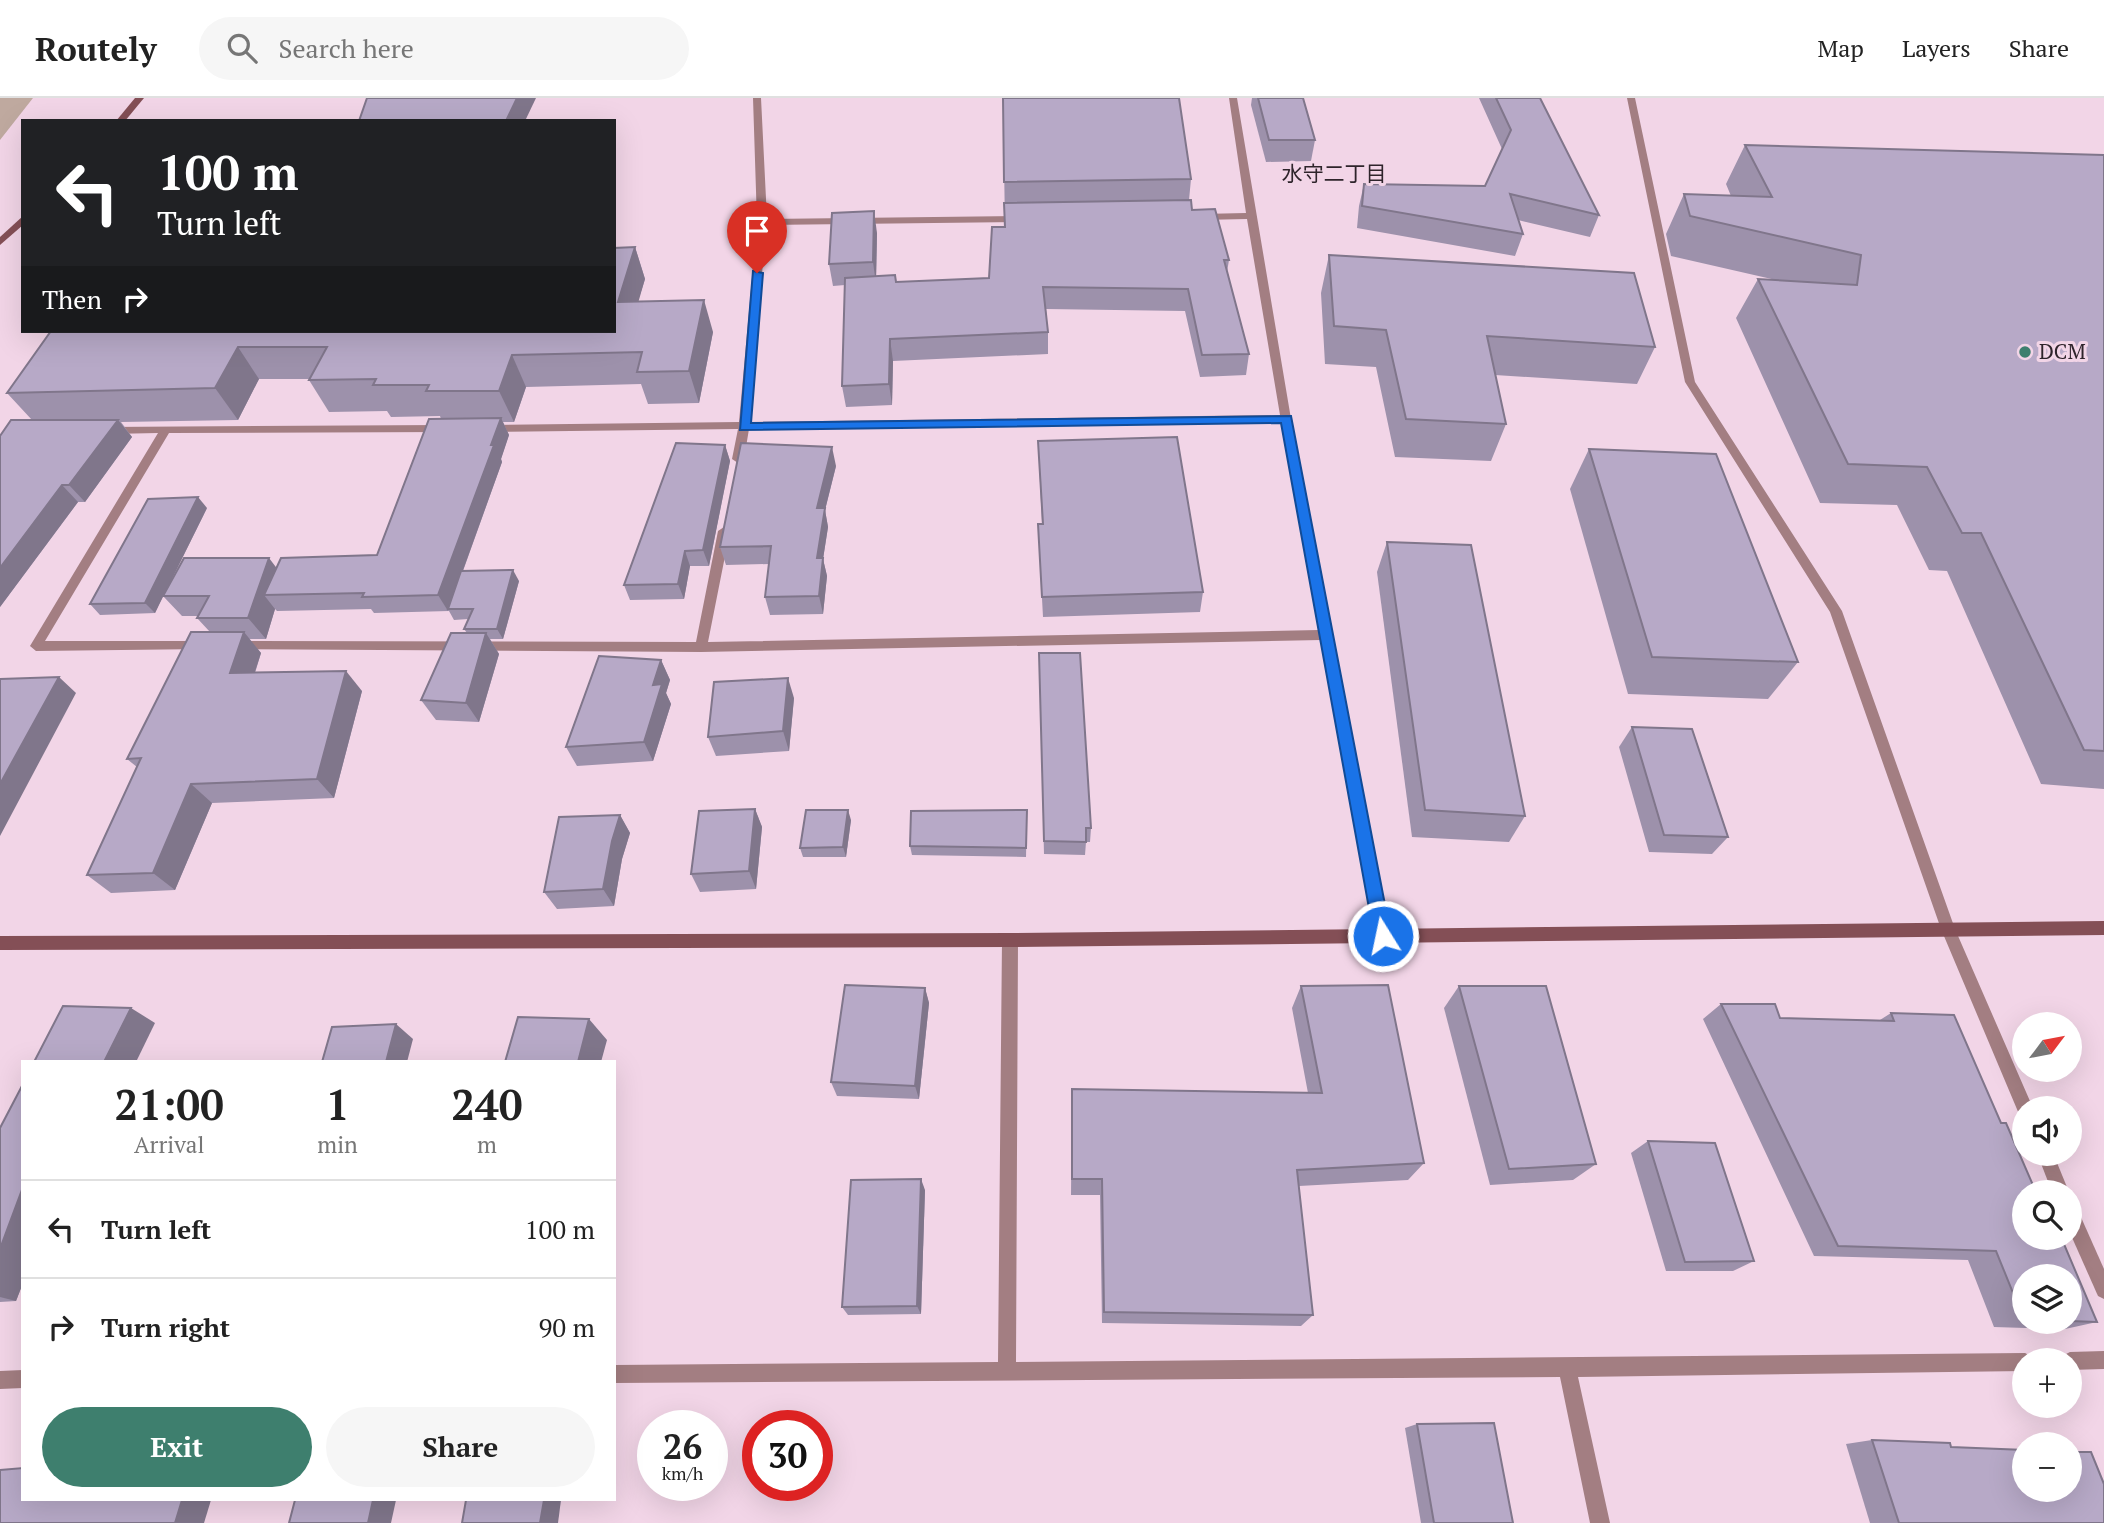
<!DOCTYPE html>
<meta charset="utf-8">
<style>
:root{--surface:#fff;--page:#f6f6f6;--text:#222;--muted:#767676;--line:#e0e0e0;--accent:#3e7f6e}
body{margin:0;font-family:"PT Serif","Noto Sans JP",serif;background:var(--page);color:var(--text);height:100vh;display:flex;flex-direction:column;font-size:26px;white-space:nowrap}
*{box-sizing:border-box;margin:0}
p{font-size:23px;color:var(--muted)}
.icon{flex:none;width:38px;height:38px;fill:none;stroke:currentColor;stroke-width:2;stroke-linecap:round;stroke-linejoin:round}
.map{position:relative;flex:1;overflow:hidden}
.panel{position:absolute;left:21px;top:962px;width:595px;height:441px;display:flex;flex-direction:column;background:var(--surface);border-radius:0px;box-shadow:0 7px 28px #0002}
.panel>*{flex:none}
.hud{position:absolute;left:21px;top:21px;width:595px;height:214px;border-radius:0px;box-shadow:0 7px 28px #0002;background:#202124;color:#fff;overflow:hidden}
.needle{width:46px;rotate:58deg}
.buttons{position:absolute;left:2012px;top:914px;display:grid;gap:14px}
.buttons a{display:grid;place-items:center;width:70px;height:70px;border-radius:50%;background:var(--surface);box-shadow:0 7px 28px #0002;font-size:35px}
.speed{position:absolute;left:637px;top:1312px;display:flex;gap:14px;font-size:35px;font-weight:700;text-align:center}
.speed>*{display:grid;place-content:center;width:91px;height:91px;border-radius:50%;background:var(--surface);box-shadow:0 7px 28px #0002;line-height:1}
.speed small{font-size:18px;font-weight:400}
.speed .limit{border:10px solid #d22;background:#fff;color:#111}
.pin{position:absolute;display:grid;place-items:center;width:60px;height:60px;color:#fff;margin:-72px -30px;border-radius:50% 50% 50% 0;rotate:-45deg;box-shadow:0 0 7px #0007}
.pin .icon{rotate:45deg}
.me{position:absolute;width:77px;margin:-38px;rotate:350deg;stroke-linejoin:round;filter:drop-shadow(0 0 5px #0008)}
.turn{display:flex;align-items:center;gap:24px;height:147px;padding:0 21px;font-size:32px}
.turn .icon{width:91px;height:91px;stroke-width:2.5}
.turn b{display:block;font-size:49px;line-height:60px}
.then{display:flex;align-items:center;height:66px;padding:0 21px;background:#0003;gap:14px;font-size:26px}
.eta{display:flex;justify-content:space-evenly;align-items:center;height:119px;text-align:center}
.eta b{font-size:42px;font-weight:600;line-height:49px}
.action{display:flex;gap:14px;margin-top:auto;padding:14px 21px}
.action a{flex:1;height:80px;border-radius:42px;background:var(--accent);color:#fff;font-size:28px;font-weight:600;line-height:80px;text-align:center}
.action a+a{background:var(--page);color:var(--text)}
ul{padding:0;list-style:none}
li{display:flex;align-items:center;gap:21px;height:98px;padding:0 21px;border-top:2px solid var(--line)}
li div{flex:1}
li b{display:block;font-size:26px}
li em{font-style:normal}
header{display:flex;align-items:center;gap:42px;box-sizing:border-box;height:98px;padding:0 35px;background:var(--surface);border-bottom:2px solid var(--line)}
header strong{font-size:33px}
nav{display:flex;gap:38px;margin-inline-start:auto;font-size:24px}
.search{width:490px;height:63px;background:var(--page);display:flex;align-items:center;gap:18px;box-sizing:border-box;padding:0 24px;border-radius:38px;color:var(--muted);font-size:26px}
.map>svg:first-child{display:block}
</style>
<header>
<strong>Routely</strong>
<div class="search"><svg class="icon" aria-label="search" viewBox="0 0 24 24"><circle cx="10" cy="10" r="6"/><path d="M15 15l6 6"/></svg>Search here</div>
<nav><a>Map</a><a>Layers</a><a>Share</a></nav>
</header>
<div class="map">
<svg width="2104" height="1425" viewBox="0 0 2104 1425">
<rect width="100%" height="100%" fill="#f2d5e7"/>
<path fill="#bfa99f" d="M 0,0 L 33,0 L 0,42 Z"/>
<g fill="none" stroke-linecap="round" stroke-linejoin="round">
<g fill="#a37e82" fill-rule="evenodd">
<path d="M 753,0 L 761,0 L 767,121 L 1023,118 L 1028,121 L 1023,124 L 766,127 L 750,324 L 1280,317 L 1247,121 L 1201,122 L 1196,119 L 1201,116 L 1246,115 L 1229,0 L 1237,0 L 1290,315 L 1390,838 L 1388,843 L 1383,845 L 1378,843 L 1376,838 L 1321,542 L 701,554 L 232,551 L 230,548 L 236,543 L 696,544 L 718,433 L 724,429 L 730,433 L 708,544 L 1319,532 L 1281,325 L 749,331 L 744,361 L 738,365 L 732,361 L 738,331 L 484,334 L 482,331 L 488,327 L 739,324 L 757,124 Z"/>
<path d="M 1627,0 L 1635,0 L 1695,284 L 1842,513 L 1955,831 L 2033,1010 L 2025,1010 L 2025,1018 L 2019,1016 L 1941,831 L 1830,514 L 1685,284 Z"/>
<path d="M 443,327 L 447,328 L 447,334 L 169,335 L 45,543 L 202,543 L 206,545 L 208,548 L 206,551 L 36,553 L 30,548 L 158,335 L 110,336 L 104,332 L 106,329 Z"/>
<path d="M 1010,835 L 1015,837 L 1018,842 L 1016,1264 L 2025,1255 L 2031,1258 L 2033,1262 L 2025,1262 L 2025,1273 L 1578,1279 L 1610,1425 L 1590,1425 L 1560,1279 L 614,1285 L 614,1267 L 998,1264 L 1002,842 L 1005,837 Z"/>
<path d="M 2037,1055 L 2053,1055 L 2069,1094 L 2052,1094 Z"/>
<path d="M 2070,1106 L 2076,1108 L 2104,1171 L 2104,1201 L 2098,1198 L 2070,1135 Z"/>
<path d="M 2104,1253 L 2104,1271 L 2070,1272 L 2070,1262 L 2061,1262 L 2064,1257 L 2070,1254 Z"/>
<path d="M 23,1272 L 23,1290 L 0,1291 L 0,1273 Z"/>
</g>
<g fill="#844f56" fill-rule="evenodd">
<path d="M 135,0 L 144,0 L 125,23 L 116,23 Z"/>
<path d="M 23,118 L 23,127 L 0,147 L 0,139 Z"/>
<path d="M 2104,823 L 2104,837 L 1010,849 L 0,852 L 0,838 L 1010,835 Z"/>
</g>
</g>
<g fill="#9d91ab" fill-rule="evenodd">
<path d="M 1003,0 L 1191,81 L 1189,102 L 1192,112 L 1229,162 L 1227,174 L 1249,256 L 1246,277 L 1200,279 L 1185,213 L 1046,211 L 1048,234 L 1048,256 L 893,263 L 892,307 L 846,309 L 842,288 L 845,187 L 833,188 L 829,166 L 877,135 L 876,178 L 896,184 L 989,180 L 1005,129 Z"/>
<path d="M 1252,0 L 1303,0 L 1315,42 L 1311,63 L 1266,64 L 1251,7 Z"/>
<path d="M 1479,0 L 1540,0 L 1599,117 L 1590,139 L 1518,122 L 1523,136 L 1515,158 L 1357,130 L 1359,108 L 1364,86 L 1485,88 L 1502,51 Z"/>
<path d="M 1745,47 L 2104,57 L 2104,691 L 2041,686 L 1947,473 L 1929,472 L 1897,407 L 1820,405 L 1736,220 L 1758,181 L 1776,182 L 1671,158 L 1666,136 L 1684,96 L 1731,98 L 1726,86 Z"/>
<path d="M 635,149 L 645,181 L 638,203 L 713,234 L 699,305 L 648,306 L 641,286 L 526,289 L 514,324 L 503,324 L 509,337 L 501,361 L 502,364 L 463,473 L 519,483 L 503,541 L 490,541 L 499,556 L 479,624 L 436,622 L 421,602 L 467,535 L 464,531 L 468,521 L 454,522 L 449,513 L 374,515 L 371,511 L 277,513 L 275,511 L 266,541 L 249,541 L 261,555 L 255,575 L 362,593 L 334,700 L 212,705 L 175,792 L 111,795 L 87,777 L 137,669 L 127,661 L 210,534 L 197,520 L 198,518 L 182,518 L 163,498 L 155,515 L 100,517 L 90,506 L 207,410 L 164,497 L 276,470 L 377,457 L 441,321 L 440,318 L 391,319 L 387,313 L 329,314 L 309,282 L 309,281 L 259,281 L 238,322 L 121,324 L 132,339 L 85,404 L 78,404 L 0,509 L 32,322 L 7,295 L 51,233 L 614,233 Z"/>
<path d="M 1329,157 L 1655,249 L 1637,286 L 1495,277 L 1506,326 L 1491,363 L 1395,359 L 1376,269 L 1325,266 L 1321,195 Z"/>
<path d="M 1038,343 L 1203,494 L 1200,514 L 1043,519 L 1038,426 L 1042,426 Z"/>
<path d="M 725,347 L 730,363 L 709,468 L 690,468 L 684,501 L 630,502 L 624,487 Z"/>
<path d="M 1589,351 L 1798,564 L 1768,601 L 1628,596 L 1570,391 Z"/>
<path d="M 836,368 L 825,412 L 828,429 L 823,461 L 827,478 L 823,516 L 770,517 L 765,499 L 769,466 L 726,467 L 720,449 Z"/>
<path d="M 1387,444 L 1525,718 L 1509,744 L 1412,739 L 1377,474 Z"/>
<path d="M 1039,555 L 1091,730 L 1090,744 L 1086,744 L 1085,757 L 1044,756 Z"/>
<path d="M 661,562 L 670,582 L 666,595 L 671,606 L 653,663 L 577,668 L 566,649 Z"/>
<path d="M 794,600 L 789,653 L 716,658 L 708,639 Z"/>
<path d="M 1632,629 L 1728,739 L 1712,756 L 1649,754 L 1619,649 Z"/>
<path d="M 755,711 L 762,729 L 756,791 L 700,794 L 691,776 Z"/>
<path d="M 1027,712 L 1026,759 L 912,757 L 910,748 Z"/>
<path d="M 620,717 L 630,735 L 622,761 L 614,808 L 557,811 L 544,794 Z"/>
<path d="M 851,722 L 846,759 L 803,759 L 800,750 Z"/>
<path d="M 1301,888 L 1424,1065 L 1408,1082 L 1299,1088 L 1313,1217 L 1301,1228 L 1102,1225 L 1100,1097 L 1071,1097 L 1072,991 L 1308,995 L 1292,910 Z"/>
<path d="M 1459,888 L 1596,1066 L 1573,1082 L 1490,1087 L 1444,910 Z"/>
<path d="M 925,890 L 929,905 L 919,1001 L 837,998 L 831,984 Z"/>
<path d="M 1721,906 L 1780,920 L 1880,922 L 1891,915 L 2025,1094 L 2097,1224 L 2065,1231 L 1994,1229 L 1968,1162 L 1814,1158 L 1703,921 ZM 2025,1178 L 2070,1223 L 2025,1223 Z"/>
<path d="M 23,986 L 23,1185 L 16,1203 L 0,1204 L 0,1030 Z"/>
<path d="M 1648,1043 L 1754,1163 L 1733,1173 L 1666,1173 L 1631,1055 Z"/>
<path d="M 925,1092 L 921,1216 L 848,1217 L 842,1209 Z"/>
<path d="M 1417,1326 L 1513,1425 L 1421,1425 L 1405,1330 Z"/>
<path d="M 1872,1342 L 1951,1349 L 2104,1425 L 1870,1425 L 1846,1346 Z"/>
</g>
<g fill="#80768b">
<path d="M 517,0 L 536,0 L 525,23 L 506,23 Z"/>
<path d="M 874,113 L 877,135 L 876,186 L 873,164 Z"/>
<path d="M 635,149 L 645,181 L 629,236 L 618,204 Z"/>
<path d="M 704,202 L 713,234 L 699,305 L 689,273 Z"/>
<path d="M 890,241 L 893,263 L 892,307 L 889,286 Z"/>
<path d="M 238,249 L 259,281 L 238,322 L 215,290 Z"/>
<path d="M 512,257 L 526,289 L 514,324 L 499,293 Z"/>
<path d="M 501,320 L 509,337 L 501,361 L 502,364 L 449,511 L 448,511 L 448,513 L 438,497 Z"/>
<path d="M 118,322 L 132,339 L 85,404 L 69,387 Z"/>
<path d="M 725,347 L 730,363 L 709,468 L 703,452 Z"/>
<path d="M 832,349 L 836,368 L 825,412 L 828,429 L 823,461 L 827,478 L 823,516 L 819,498 L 817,460 L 817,410 Z"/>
<path d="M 62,387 L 78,404 L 0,509 L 0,470 Z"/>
<path d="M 198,399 L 207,410 L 155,515 L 145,505 Z"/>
<path d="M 685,453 L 690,468 L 684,501 L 678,486 Z"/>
<path d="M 269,460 L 285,481 L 264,497 L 275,511 L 266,541 L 248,520 Z"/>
<path d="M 513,472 L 519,483 L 503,541 L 497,531 Z"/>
<path d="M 244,534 L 261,555 L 248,595 L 230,575 Z"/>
<path d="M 486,535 L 499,556 L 479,624 L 466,605 Z"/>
<path d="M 661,562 L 670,582 L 666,595 L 671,606 L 653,663 L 644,644 L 653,587 Z"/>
<path d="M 346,573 L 362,593 L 334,700 L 317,681 Z"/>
<path d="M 59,579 L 76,595 L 0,738 L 0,686 Z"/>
<path d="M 788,580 L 794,600 L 789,653 L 783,633 Z"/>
<path d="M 191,686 L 212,705 L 175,792 L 153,775 Z"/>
<path d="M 755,711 L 762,729 L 756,791 L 749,773 Z"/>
<path d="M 848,712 L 851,722 L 846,759 L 843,749 Z"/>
<path d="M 620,717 L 630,735 L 622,761 L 614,808 L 603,791 L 612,743 Z"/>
<path d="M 925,890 L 929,905 L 919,1001 L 915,988 Z"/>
<path d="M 131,910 L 155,925 L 136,964 L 104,964 Z"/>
<path d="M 589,921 L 607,942 L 601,964 L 578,964 Z"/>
<path d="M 396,926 L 413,941 L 407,964 L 386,964 Z"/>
<path d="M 921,1081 L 925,1092 L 921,1216 L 917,1208 Z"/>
<path d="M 23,1089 L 23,1185 L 16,1203 L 0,1199 L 0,1151 Z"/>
<path d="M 182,1402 L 211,1402 L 204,1425 L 175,1425 Z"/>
<path d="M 373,1402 L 396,1402 L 391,1425 L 368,1425 Z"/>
<path d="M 544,1402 L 561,1402 L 558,1425 L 540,1425 Z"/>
</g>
<g fill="#b7a9c7" stroke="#80768b" stroke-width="2">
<path d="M 367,0 L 517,0 L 506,23 L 359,23 Z"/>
<path d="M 1003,0 L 1179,0 L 1191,81 L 1004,84 Z"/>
<path d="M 1258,0 L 1303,0 L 1315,42 L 1269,42 Z"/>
<path d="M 1496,0 L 1540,0 L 1599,117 L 1510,96 L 1523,136 L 1362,108 L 1364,86 L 1485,88 L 1511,32 Z"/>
<path d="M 1745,47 L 2104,57 L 2104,653 L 2084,652 L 1981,435 L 1962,435 L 1927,369 L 1848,366 L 1758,181 L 1857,187 L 1861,157 L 1690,118 L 1684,96 L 1772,99 Z"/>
<path d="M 1191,102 L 1192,112 L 1215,111 L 1229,162 L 1224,162 L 1249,256 L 1202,257 L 1188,191 L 1043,189 L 1048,234 L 890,241 L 889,286 L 842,288 L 845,180 L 895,177 L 896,184 L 989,180 L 992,129 L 1005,129 L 1004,105 Z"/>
<path d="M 874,113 L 873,164 L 829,166 L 832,115 Z"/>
<path d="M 635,149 L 618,204 L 704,202 L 689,273 L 637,274 L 642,254 L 512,257 L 499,293 L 426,293 L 429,287 L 373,287 L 376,281 L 309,282 L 327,249 L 238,249 L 215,290 L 7,295 L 51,233 L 614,233 L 614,150 Z"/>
<path d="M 1329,157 L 1634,175 L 1655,249 L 1487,238 L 1506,326 L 1406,321 L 1386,232 L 1334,228 Z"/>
<path d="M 501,320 L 491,347 L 494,347 L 438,497 L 362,499 L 364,495 L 264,497 L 281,460 L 377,457 L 429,321 Z"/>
<path d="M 11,322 L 118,322 L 69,387 L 62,387 L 0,470 L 0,338 Z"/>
<path d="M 1177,339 L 1203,494 L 1042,499 L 1038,426 L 1043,426 L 1038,343 Z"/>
<path d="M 676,345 L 725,347 L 703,452 L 685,453 L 678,486 L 624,487 Z"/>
<path d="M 741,345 L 832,349 L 817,410 L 825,410 L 817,460 L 823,460 L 819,498 L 765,499 L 771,448 L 720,449 Z"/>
<path d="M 1589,351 L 1716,356 L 1798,564 L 1652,559 Z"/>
<path d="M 198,399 L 145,505 L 90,506 L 148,401 Z"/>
<path d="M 1387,444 L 1471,447 L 1525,718 L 1425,712 Z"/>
<path d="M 184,460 L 269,460 L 248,520 L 197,520 L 209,498 L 163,498 Z"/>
<path d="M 513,472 L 497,531 L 464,531 L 473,511 L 448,511 L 461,473 Z"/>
<path d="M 191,534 L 244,534 L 230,575 L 346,573 L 317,681 L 191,686 L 153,775 L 87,777 L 141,660 L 127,661 Z"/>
<path d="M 451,535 L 486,535 L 466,605 L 421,602 Z"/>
<path d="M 1039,555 L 1080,555 L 1091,730 L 1086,730 L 1086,744 L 1044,743 Z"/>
<path d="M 599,558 L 661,562 L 653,587 L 662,586 L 644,644 L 566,649 Z"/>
<path d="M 59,579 L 0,686 L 0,581 Z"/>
<path d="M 788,580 L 783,633 L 708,639 L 714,584 Z"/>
<path d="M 1632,629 L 1692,631 L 1728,739 L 1664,737 Z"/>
<path d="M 755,711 L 749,773 L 691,776 L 699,713 Z"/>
<path d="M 806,712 L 848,712 L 843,749 L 800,750 Z"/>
<path d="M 1027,712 L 1026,750 L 910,748 L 911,713 Z"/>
<path d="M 620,717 L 612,743 L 603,791 L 544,794 L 559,719 Z"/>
<path d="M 845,887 L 925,890 L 915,988 L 831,984 Z"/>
<path d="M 1388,887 L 1424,1065 L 1297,1072 L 1313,1217 L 1104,1214 L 1102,1081 L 1072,1081 L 1072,991 L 1322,995 L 1301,888 Z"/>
<path d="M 1459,888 L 1546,888 L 1596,1066 L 1509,1071 Z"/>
<path d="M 1721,906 L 1775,906 L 1780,920 L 1894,923 L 1891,915 L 1954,917 L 2001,1025 L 2006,1025 L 2036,1094 L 2025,1094 L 2025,1139 L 2061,1139 L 2097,1224 L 2070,1223 L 2070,1178 L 2025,1178 L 2025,1222 L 2024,1222 L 1996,1153 L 1838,1148 Z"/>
<path d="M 63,908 L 131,910 L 104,964 L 34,964 Z"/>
<path d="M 518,919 L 589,921 L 578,964 L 505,964 Z"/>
<path d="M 396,926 L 386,964 L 322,964 L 332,929 Z"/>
<path d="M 23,986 L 23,1089 L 0,1151 L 0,1030 Z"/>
<path d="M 1648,1043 L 1715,1045 L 1754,1163 L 1685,1164 Z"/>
<path d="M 921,1081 L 917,1208 L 842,1209 L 851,1082 Z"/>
<path d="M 1494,1325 L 1513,1425 L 1434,1425 L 1417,1326 Z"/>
<path d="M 1872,1342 L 1950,1345 L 1951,1349 L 2025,1352 L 2025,1391 L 2070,1391 L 2070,1354 L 2091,1354 L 2104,1386 L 2104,1425 L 1899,1425 Z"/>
<path d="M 23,1370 L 23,1402 L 182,1402 L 175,1425 L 0,1425 L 0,1372 Z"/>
<path d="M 295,1402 L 373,1402 L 368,1425 L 289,1425 Z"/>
<path d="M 466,1402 L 544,1402 L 540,1425 L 462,1425 Z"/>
</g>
<path fill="#1a73e8" stroke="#114b97" stroke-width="2" d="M 753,173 L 763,175 L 751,325 L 1291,318 L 1391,838 L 1389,843 L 1383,845 L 1377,843 L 1374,838 L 1281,325 L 740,332 Z"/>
<circle fill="#3e7f6e" stroke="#f2d5e7" stroke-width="2.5" cx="2025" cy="254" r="7"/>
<g text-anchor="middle" stroke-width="6" stroke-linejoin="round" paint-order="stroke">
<g font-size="21" fill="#2e242b" stroke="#f2d5e7">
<text x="1334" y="83">水守二丁目</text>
</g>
<g font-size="21" fill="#2e242b" stroke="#f2d5e7" text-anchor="start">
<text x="2039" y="261">DCM</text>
</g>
</g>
</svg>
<div class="buttons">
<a><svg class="needle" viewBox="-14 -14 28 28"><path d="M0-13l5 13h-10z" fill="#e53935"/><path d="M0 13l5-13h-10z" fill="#767676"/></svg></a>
<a><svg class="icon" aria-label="sound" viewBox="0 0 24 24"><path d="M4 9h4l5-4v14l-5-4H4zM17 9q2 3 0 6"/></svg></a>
<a><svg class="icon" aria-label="search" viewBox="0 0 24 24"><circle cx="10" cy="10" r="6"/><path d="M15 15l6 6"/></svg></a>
<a><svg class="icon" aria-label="layers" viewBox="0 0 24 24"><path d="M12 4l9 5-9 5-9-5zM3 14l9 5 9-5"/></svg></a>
<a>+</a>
<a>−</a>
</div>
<div class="speed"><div>26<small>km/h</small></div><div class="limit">30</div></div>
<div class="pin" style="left:757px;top:175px;background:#d93025"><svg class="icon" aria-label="arrive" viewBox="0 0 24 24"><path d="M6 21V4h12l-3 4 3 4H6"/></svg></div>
<svg class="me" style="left:1383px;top:838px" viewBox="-20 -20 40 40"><circle r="17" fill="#1a73e8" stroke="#fff" stroke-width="3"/><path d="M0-11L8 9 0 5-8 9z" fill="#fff"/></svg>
<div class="hud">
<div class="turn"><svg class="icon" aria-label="left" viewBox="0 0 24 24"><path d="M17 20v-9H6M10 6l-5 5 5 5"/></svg><div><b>100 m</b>Turn left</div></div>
<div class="then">Then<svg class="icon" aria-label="right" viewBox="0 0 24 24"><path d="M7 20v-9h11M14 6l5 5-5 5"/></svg></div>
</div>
<section class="panel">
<div class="eta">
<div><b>21:00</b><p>Arrival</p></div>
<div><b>1</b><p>min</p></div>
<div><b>240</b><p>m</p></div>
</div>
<ul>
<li><svg class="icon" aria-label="left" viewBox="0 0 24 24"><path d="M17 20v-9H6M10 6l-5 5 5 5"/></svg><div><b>Turn left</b></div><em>100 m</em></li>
<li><svg class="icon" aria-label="right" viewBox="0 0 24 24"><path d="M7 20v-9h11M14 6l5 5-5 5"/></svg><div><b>Turn right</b></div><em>90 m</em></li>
</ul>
<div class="action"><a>Exit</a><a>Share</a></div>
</section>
</div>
